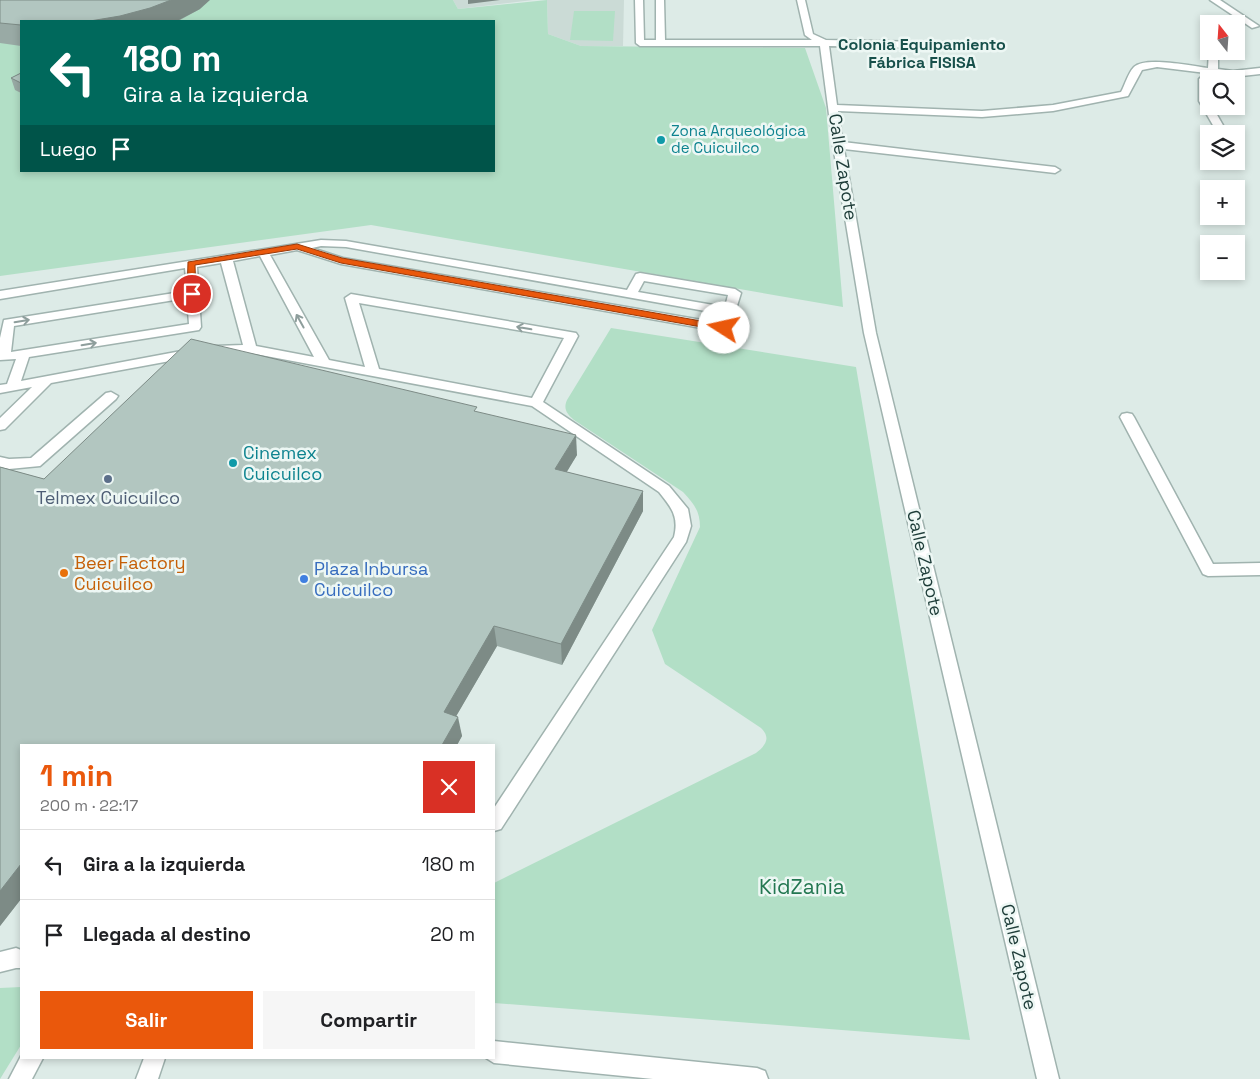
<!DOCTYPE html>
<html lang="es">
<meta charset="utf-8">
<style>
:root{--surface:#fff;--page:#f6f6f6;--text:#202124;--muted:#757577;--line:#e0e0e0;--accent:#ea580c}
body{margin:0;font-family:"Space Grotesk",sans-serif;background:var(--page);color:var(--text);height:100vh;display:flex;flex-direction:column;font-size:19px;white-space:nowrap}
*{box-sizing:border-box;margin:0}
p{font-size:16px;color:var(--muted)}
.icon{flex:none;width:28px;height:28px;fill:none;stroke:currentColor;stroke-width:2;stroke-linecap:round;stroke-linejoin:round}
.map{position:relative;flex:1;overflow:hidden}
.panel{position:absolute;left:20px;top:744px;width:475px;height:315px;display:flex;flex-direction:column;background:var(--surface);border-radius:0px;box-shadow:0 2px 8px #0003}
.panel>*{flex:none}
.top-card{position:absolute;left:20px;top:20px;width:475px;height:152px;border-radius:0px;box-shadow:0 2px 8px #0003;background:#00695c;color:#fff;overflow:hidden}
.needle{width:32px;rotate:343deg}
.buttons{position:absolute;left:1200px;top:15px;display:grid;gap:10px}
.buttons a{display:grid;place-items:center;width:45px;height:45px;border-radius:0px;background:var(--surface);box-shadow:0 2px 8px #0003;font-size:25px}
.pin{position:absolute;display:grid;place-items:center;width:42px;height:42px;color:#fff;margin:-21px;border:2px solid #fff;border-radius:50%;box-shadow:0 1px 5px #0007}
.me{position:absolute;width:55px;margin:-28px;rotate:280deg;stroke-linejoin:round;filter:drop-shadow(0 0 4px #0008)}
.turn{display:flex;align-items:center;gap:18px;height:105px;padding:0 20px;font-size:22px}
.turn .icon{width:65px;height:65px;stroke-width:2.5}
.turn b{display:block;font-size:35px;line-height:42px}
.then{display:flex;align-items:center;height:48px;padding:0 20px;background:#0003;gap:10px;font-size:19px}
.round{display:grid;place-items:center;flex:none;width:52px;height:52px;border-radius:0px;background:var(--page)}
.headline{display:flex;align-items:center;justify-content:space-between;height:85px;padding:0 20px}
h1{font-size:30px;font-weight:700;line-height:38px;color:var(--accent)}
.cta{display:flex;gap:10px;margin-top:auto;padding:10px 20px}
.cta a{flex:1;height:58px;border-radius:0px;background:var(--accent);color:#fff;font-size:20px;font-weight:700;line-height:58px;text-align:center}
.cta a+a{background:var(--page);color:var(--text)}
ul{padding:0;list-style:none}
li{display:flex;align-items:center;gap:15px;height:70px;padding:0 20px;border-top:1px solid var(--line)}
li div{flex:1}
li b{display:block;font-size:19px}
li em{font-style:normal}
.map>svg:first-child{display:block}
</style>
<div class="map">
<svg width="1260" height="1079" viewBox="0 0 1260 1079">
<rect width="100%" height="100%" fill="#ddebe7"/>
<g fill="#cbdbd6">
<path d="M 453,0 L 533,0 L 458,9 Z"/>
<path d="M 547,0 L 624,0 L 623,46 L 581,46 L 548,34 Z"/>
</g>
<g fill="#b2dfc6" fill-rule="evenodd">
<path d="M 0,0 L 453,0 L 458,9 L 547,0 L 548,34 L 581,46 L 805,48 L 826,108 L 843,307 L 371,225 L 0,276 ZM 21,21 L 494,21 L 494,171 L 21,171 Z"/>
<path d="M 574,11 L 615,11 L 613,41 L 570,40 Z"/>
<path d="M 611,328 L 856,367 L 970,1040 L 494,1003 L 494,883 L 756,753 C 766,745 771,738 761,728 L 665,664 L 652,630 L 700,527 C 700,511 694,504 683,492 L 574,420 C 567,414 563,409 567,400 Z"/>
<path d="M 21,987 L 21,1045 L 0,1079 L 0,988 Z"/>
</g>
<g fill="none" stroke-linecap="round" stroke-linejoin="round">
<defs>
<g id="minor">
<path d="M 635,0 L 643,0 L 644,40 L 656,40 L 656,0 L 664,0 L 665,40 L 812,40 L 805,35 L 797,0 L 805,0 L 813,34 L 826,40 L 977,43 L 982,46 L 977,49 L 829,46 L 837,105 L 982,111 L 1053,105 L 1121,92 C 1125,85 1128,73 1134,67 C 1145,56 1193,66 1208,68 L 1209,51 L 1218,51 L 1218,69 L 1233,71 L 1260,68 L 1260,74 L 1233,77 L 1217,75 L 1209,79 L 1209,106 L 1212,106 L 1224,127 L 1219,130 L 1214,127 L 1199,101 L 1199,79 L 1206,73 L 1157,67 L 1142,70 L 1128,96 L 1053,111 L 982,117 L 838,111 L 843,142 L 1055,167 L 1060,170 L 1055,173 L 844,149 L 876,333 L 1059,1079 L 1037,1079 L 864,333 L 833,145 L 820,46 L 640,46 L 636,43 Z"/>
<path d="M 1210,0 L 1220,0 L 1259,26 L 1252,28 Z"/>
<path d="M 321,240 L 346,241 L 627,290 L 636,274 L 640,273 L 735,289 L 741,293 L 730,328 L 724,332 L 341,264 L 297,250 L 270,255 L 329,360 L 365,367 L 345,298 L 351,294 L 576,333 L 578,336 L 543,402 L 669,486 L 688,509 L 691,526 L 686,542 L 501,829 L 494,831 L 494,808 L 674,537 C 679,517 672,508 659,492 L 532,406 L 250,353 L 211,353 L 209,350 L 215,346 L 243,345 L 221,263 L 197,267 L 201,327 L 199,330 L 29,357 L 21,381 L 192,349 L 198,353 L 197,356 L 51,383 L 5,429 L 0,430 L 0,418 L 32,387 L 0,393 L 0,385 L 7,384 L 16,359 L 0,360 L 0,338 L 4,320 L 187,291 L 185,268 L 0,299 L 0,291 ZM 321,246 L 346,247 L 722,314 L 719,323 L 343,258 L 312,248 ZM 260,256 L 314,357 L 256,346 L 233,261 ZM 644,281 L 728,295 L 725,307 L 638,292 ZM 187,298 L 189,324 L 11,352 L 14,326 ZM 359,303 L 564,338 L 532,398 L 379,369 Z"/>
<path d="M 111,392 L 118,396 L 116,399 L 40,466 L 9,469 L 0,467 L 0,457 L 9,459 L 31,458 L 106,393 Z"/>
<path d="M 1127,413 L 1132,414 L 1134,417 L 1213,564 L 1260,563 L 1260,575 L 1208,576 L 1203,574 L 1120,417 L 1122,414 Z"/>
<path d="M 16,948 L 21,950 L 21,968 L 16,968 L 0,972 L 0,952 Z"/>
<path d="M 494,1041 L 757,1068 L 765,1071 L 768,1079 L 653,1079 L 494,1063 L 486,1058 L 494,1058 Z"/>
<path d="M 21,1056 L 43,1058 L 32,1079 L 9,1079 Z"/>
<path d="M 144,1058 L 165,1058 L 158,1079 L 136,1079 Z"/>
</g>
</defs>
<use href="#minor" stroke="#a0b3af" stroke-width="3"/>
<use href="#minor" fill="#fff" fill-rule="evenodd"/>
</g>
<g fill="#99aaa5">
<path d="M 0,0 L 200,9 L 180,20 L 21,21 L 21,46 L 0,43 Z"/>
<path d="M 21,73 L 21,93 L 15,90 L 11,78 Z"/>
<path d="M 477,412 L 577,455 L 566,472 L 643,491 L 643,511 L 562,665 L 497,646 L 456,716 L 462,736 L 457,745 L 21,745 L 21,899 L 0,926 L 0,467 L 44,479 Z"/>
</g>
<g fill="#7d8b86">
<path d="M 171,0 L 210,0 L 200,9 L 177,21 L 90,21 Z"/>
<path d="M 468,0 L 500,0 L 468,4 Z"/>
<path d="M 576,435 L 577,455 L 556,490 L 555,469 Z"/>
<path d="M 643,491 L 643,511 L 562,665 L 561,644 Z"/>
<path d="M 494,626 L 497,646 L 447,732 L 444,712 Z"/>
<path d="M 458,717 L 462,736 L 457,745 L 442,745 Z"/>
<path d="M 21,864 L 21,899 L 0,926 L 0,891 Z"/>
</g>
<g fill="#b2c6c0" stroke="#7d8b86">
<path d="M 0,0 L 171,0 L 150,8 L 120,16 L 90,21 L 21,21 L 21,25 L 0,23 Z"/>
<path d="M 21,73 L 21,83 L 11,78 Z"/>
<path d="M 191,339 L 477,407 L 474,411 L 576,435 L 555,469 L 643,491 L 561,644 L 494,626 L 444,712 L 458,717 L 442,745 L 21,745 L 21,864 L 0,891 L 0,467 L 44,479 Z"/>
</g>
<defs><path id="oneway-shaft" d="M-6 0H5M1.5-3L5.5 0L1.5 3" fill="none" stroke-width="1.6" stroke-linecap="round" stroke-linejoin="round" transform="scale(1.25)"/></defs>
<g stroke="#8e9e9c">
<use href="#oneway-shaft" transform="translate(22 321) rotate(-9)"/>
<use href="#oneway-shaft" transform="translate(300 321) rotate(-119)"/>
<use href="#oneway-shaft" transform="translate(524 328) rotate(-170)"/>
<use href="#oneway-shaft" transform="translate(89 344) rotate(-9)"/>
</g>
<path fill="#ea580c" stroke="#983908" d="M 297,244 L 342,258 L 724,325 L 729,328 L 724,331 L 341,263 L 297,249 L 195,265 L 196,294 L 192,297 L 187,294 L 188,262 Z"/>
<g fill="#0f9aa8" stroke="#edf7f4" stroke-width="2">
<circle cx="661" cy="140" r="5"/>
<circle cx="233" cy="463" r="5"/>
</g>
<circle fill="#5c6f8a" stroke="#edf7f4" stroke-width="2" cx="108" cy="479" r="5"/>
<circle fill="#e8710a" stroke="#edf7f4" stroke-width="2" cx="64" cy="573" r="5"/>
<circle fill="#3f7fe0" stroke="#edf7f4" stroke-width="2" cx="304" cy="579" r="5"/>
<g text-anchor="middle" stroke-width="5" stroke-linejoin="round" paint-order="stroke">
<g font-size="15" fill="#0d838f" stroke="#edf7f4" text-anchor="start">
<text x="671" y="136">Zona Arqueológica<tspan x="671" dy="17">de Cuicuilco</tspan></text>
</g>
<g font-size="16" font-weight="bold" fill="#17504b" stroke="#edf7f4">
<text x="922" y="50">Colonia Equipamiento<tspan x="922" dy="18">Fábrica FISISA</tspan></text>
</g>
<g font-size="18" fill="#1d3c38" stroke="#edf7f4">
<text transform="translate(843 167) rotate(81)" y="6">Calle Zapote</text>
<text transform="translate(925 563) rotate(77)" y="6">Calle Zapote</text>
<text transform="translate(1019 957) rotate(77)" y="6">Calle Zapote</text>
</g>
<g font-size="18" fill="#0d838f" stroke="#edf7f4" text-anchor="start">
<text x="243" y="459">Cinemex<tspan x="243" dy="21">Cuicuilco</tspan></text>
</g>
<g font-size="18" fill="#4e5e75" stroke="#edf7f4">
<text x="108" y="504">Telmex Cuicuilco</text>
</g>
<g font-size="18" fill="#c56008" stroke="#edf7f4" text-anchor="start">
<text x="74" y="569">Beer Factory<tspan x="74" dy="21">Cuicuilco</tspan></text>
</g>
<g font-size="18" fill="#366cbe" stroke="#edf7f4" text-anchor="start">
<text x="314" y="575">Plaza Inbursa<tspan x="314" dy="21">Cuicuilco</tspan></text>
</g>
<g font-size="21" fill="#237751" stroke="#edf7f4">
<text x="802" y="894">KidZania</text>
</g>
</g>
</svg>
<div class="buttons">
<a><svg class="needle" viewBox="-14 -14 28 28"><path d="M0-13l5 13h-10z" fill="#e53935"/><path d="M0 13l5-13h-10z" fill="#757577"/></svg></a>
<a><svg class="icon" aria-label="search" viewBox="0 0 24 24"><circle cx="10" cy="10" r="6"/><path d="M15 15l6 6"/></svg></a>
<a><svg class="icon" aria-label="layers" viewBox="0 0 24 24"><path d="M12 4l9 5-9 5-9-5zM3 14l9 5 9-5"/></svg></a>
<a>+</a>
<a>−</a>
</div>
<div class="pin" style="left:192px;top:294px;background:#d93025"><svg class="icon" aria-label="arrive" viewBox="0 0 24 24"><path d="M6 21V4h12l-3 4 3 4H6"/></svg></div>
<svg class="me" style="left:724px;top:328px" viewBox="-20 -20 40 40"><circle r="19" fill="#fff"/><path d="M0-13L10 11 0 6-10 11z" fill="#ea580c"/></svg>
<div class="top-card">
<div class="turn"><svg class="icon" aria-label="left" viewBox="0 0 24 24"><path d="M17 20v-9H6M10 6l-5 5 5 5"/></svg><div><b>180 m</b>Gira a la izquierda</div></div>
<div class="then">Luego<svg class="icon" aria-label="arrive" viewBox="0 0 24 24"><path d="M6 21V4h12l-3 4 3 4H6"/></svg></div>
</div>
<section class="panel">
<div class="headline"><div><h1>1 min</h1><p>200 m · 22:17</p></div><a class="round" style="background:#d93025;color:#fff"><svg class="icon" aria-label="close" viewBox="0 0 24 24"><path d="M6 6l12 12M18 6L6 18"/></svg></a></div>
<ul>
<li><svg class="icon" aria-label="left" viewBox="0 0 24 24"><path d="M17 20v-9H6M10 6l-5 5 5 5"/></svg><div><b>Gira a la izquierda</b></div><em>180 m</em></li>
<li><svg class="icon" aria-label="arrive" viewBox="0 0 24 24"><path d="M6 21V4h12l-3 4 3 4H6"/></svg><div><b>Llegada al destino</b></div><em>20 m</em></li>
</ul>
<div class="cta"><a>Salir</a><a>Compartir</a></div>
</section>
</div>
